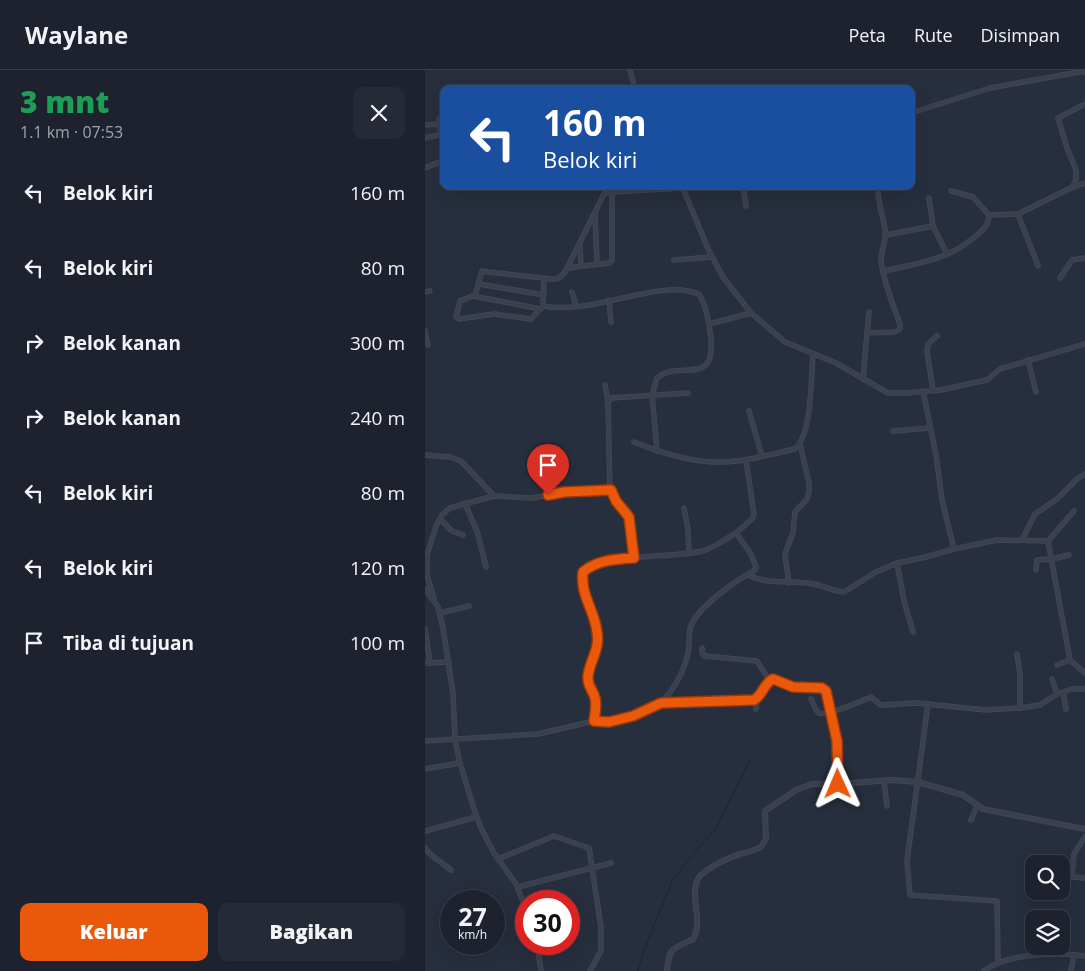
<!DOCTYPE html>
<html lang="id">
<meta charset="utf-8">
<style>
:root{--surface:#1d222e;--page:#252a36;--text:#f1f3f6;--muted:#a0a4aa;--line:#3b3f4a;--accent:#ea580c}
body{margin:0;font-family:"Open Sans",sans-serif;background:var(--page);color:var(--text);height:100vh;display:flex;flex-direction:column;font-size:19px;white-space:nowrap}
*{box-sizing:border-box;margin:0}
p{font-size:16px;color:var(--muted)}
.icon{flex:none;width:28px;height:28px;fill:none;stroke:currentColor;stroke-width:2;stroke-linecap:round;stroke-linejoin:round}
.map{position:relative;flex:1;overflow:hidden}
.sheet{display:flex;flex-direction:column;background:var(--surface);width:425px}
.sheet>*{flex:none}
.guide{position:absolute;left:15px;top:15px;width:475px;height:105px;border-radius:10px;box-shadow:0 5px 20px #0002,0 0 0 1px var(--line);background:#1a4fa0;color:#fff;overflow:hidden}
.controls{position:absolute;left:600px;top:785px;display:grid;gap:10px}
.controls a{display:grid;place-items:center;width:45px;height:45px;border-radius:10px;background:var(--surface);box-shadow:0 5px 20px #0002,0 0 0 1px var(--line);font-size:25px}
.speed{position:absolute;left:15px;top:820px;display:flex;gap:10px;font-size:25px;font-weight:700;text-align:center}
.speed>*{display:grid;place-content:center;width:65px;height:65px;border-radius:50%;background:var(--surface);box-shadow:0 5px 20px #0002,0 0 0 1px var(--line);line-height:1}
.speed small{font-size:12px;font-weight:400}
.speed .limit{border:8px solid #d22;background:#fff;color:#111}
.pin{position:absolute;display:grid;place-items:center;width:42px;height:42px;color:#fff;margin:-51px -21px;border-radius:50% 50% 50% 0;rotate:-45deg;box-shadow:0 0 5px #0007}
.pin .icon{rotate:45deg}
.me{position:absolute;width:55px;margin:-28px;rotate:359deg;stroke-linejoin:round;filter:drop-shadow(0 0 4px #0008)}
.turn{display:flex;align-items:center;gap:18px;height:105px;padding:0 20px;font-size:22px}
.turn .icon{width:65px;height:65px;stroke-width:2.5}
.turn b{display:block;font-size:35px;line-height:42px}
.round{display:grid;place-items:center;flex:none;width:52px;height:52px;border-radius:10px;background:var(--page)}
.overview{display:flex;align-items:center;justify-content:space-between;height:85px;padding:0 20px}
h1{font-size:30px;font-weight:800;line-height:38px;color:#1e9e55}
.button{display:flex;gap:10px;margin-top:auto;padding:10px 20px}
.button a{flex:1;height:58px;border-radius:10px;background:var(--accent);color:#fff;font-size:20px;font-weight:800;line-height:58px;text-align:center}
.button a+a{background:var(--page);color:var(--text)}
ul{padding:0;list-style:none}
li{display:flex;align-items:center;gap:15px;height:75px;padding:0 20px}
li div{flex:1}
li b{display:block;font-size:19px}
li em{font-style:normal}
header{display:flex;align-items:center;gap:30px;box-sizing:border-box;height:70px;padding:0 25px;background:var(--surface);border-bottom:1px solid var(--line)}
header strong{font-size:24px}
nav{display:flex;gap:28px;margin-inline-start:auto;font-size:18px}
main{display:flex;flex:1;min-height:0}
.map>svg:first-child{display:block}
</style>
<header>
<strong>Waylane</strong>
<nav><a>Peta</a><a>Rute</a><a>Disimpan</a></nav>
</header>
<main>
<section class="sheet">
<div class="overview"><div><h1>3 mnt</h1><p>1.1 km · 07:53</p></div><a class="round"><svg class="icon" aria-label="close" viewBox="0 0 24 24"><path d="M6 6l12 12M18 6L6 18"/></svg></a></div>
<ul>
<li><svg class="icon" aria-label="left" viewBox="0 0 24 24"><path d="M17 20v-9H6M10 6l-5 5 5 5"/></svg><div><b>Belok kiri</b></div><em>160 m</em></li>
<li><svg class="icon" aria-label="left" viewBox="0 0 24 24"><path d="M17 20v-9H6M10 6l-5 5 5 5"/></svg><div><b>Belok kiri</b></div><em>80 m</em></li>
<li><svg class="icon" aria-label="right" viewBox="0 0 24 24"><path d="M7 20v-9h11M14 6l5 5-5 5"/></svg><div><b>Belok kanan</b></div><em>300 m</em></li>
<li><svg class="icon" aria-label="right" viewBox="0 0 24 24"><path d="M7 20v-9h11M14 6l5 5-5 5"/></svg><div><b>Belok kanan</b></div><em>240 m</em></li>
<li><svg class="icon" aria-label="left" viewBox="0 0 24 24"><path d="M17 20v-9H6M10 6l-5 5 5 5"/></svg><div><b>Belok kiri</b></div><em>80 m</em></li>
<li><svg class="icon" aria-label="left" viewBox="0 0 24 24"><path d="M17 20v-9H6M10 6l-5 5 5 5"/></svg><div><b>Belok kiri</b></div><em>120 m</em></li>
<li><svg class="icon" aria-label="arrive" viewBox="0 0 24 24"><path d="M6 21V4h12l-3 4 3 4H6"/></svg><div><b>Tiba di tujuan</b></div><em>100 m</em></li>
</ul>
<div class="button"><a>Keluar</a><a>Bagikan</a></div>
</section>
<div class="map">
<svg width="660" height="901" viewBox="0 0 660 901">
<rect width="100%" height="100%" fill="#272e3d"/>
<g fill="none" stroke-linecap="round" stroke-linejoin="round">
<path stroke="#1a243a" stroke-width="1" d="M 213,901 L 219,880 L 247,811 L 273,778 L 289,761 L 325,690"/>
<defs>
<g id="minor">
<path d="M 205,0 L 210,19"/>
<path d="M 486,43 L 565,18 L 660,1"/>
<path d="M 13,54 L 14,49 L 19,45"/>
<path d="M 0,55 L 13,54 L 19,67"/>
<path d="M 0,68 L 17,64"/>
<path d="M 0,98 L 19,90"/>
<path d="M 257,116 L 284,181 L 298,207 L 326,243 L 360,272 L 411,293 L 463,323 L 483,323 L 516,320 L 562,310 L 575,299 L 660,274"/>
<path d="M 318,116 L 321,136"/>
<path d="M 648,116 L 651,110 L 651,100 L 642,78 L 633,48 L 660,34"/>
<path d="M 526,121 L 548,127 L 564,145"/>
<path d="M 504,128 L 508,156 L 522,184"/>
<path d="M 170,144 L 172,194"/>
<path d="M 593,144 L 613,196"/>
<path d="M 461,165 L 508,156"/>
<path d="M 155,175 L 156,196"/>
<path d="M 249,190 L 287,187"/>
<path d="M 142,198 L 184,193 L 187,191 L 187,122"/>
<path d="M 459,201 C 490,194 522,190 547,169 C 557,161 563,158 564,145 L 593,144 L 648,117 L 660,113"/>
<path d="M 119,208 L 118,236 L 106,249 L 69,244 L 34,249 L 31,247 L 35,231 L 50,225 L 57,201 L 63,202 L 119,208 C 129,210 134,210 140,202 L 179,124 L 187,122 L 258,118"/>
<path d="M 635,208 L 647,190 L 660,188"/>
<path d="M 54,214 L 119,225"/>
<path d="M 0,222 L 5,221"/>
<path d="M 147,222 L 151,236"/>
<path d="M 48,226 L 116,239"/>
<path d="M 184,230 L 186,252"/>
<path d="M 118,236 C 150,242 185,230 217,224 C 235,220 255,217 274,224 C 282,237 284,254 286,269 C 290,318 254,289 232,308 L 227,325 L 232,381"/>
<path d="M 284,254 L 326,243"/>
<path d="M 0,261 L 3,275"/>
<path d="M 442,263 L 470,262 L 475,259 L 475,254 C 469,238 457,207 456,190 C 456,179 462,170 460,159 C 458,145 452,131 453,116"/>
<path d="M 603,290 L 611,322"/>
<path d="M 438,309 L 444,242"/>
<path d="M 180,315 L 183,332"/>
<path d="M 508,320 L 502,282 L 503,274 L 512,266"/>
<path d="M 498,321 L 511,385 L 517,430 L 529,479 L 572,470 L 623,471 L 645,590 L 632,595"/>
<path d="M 324,341 L 337,386"/>
<path d="M 468,361 L 505,358"/>
<path d="M 209,372 C 234,382 261,391 288,392 C 316,393 343,385 370,379 C 387,365 386,307 388,284"/>
<path d="M 0,385 L 25,387 L 36,391 L 69,426"/>
<path d="M 40,433 L 53,464 L 61,497"/>
<path d="M 259,438 L 263,460 L 264,483"/>
<path d="M 15,449 L 27,461 L 38,465"/>
<path d="M 597,470 L 610,444 L 632,429 L 652,409 L 660,404"/>
<path d="M 623,471 L 649,441"/>
<path d="M 209,488 L 204,447 L 191,431 L 185,420 L 183,332 L 186,328 L 263,323"/>
<path d="M 611,500 L 612,490 L 627,489 L 644,485"/>
<path d="M 322,505 C 343,515 366,510 389,514 C 399,516 408,521 419,522 L 451,502 L 472,493"/>
<path d="M 364,513 L 360,484 L 368,463 L 370,442 L 382,429 L 384,422 L 384,413 L 375,374"/>
<path d="M 0,519 L 13,537 L 18,558 L 28,623 L 30,670 L 35,693 L 49,739 L 56,758 L 69,783 L 91,814 L 101,839"/>
<path d="M 9,528 L 2,506 L 2,485 L 11,456 L 17,445 L 25,438 L 69,426 L 106,428 L 139,423 L 185,420"/>
<path d="M 15,543 L 44,536"/>
<path d="M 0,559 L 5,593"/>
<path d="M 488,562 L 479,531 L 472,493 L 501,487 L 529,479"/>
<path d="M 277,578 L 277,583 L 280,586 L 332,591 L 344,610"/>
<path d="M 592,584 L 595,604 L 595,638"/>
<path d="M 645,590 L 660,603"/>
<path d="M 0,593 L 24,592"/>
<path d="M 627,609 L 632,624"/>
<path d="M 638,622 L 641,639"/>
<path d="M 386,629 C 388,632 390,641 394,643 C 403,646 436,631 446,627 L 456,635 L 492,633 L 561,640 L 595,638 L 615,635 L 632,624 L 647,619 L 660,619"/>
<path d="M 236,633 C 250,618 259,602 263,583 C 265,575 263,564 266,556 C 273,537 311,510 329,501 L 331,497 L 326,484 L 311,463 L 327,449 L 329,444 L 321,390"/>
<path d="M 503,634 L 482,791 L 485,825 L 572,831 L 573,893"/>
<path d="M 331,639 L 332,628"/>
<path d="M 169,651 C 170,644 172,635 170,628 C 168,621 163,618 163,610 C 163,592 175,582 172,562 C 170,541 155,525 158,502 C 182,482 245,489 277,481 C 290,478 300,469 311,463"/>
<path d="M 0,671 L 113,664 L 169,651 L 184,652 L 208,646 L 236,633 L 329,630 L 334,626 L 344,610 C 353,607 361,616 370,618 C 380,619 394,614 401,621 L 412,671 L 413,714"/>
<path d="M 0,699 L 35,693"/>
<path d="M 459,711 L 462,736"/>
<path d="M 546,750 L 552,736"/>
<path d="M 0,761 L 51,747"/>
<path d="M 660,767 L 649,784 L 647,807 L 660,808"/>
<path d="M 0,778 L 5,784 L 26,800"/>
<path d="M 73,789 L 129,766 L 164,778 L 176,857 L 176,881 L 165,901"/>
<path d="M 93,817 L 186,793"/>
<path d="M 112,874 L 116,901"/>
<path d="M 559,901 C 582,883 632,882 660,886"/>
<path d="M 646,901 L 649,885"/>
</g>
<g id="tertiary">
<path d="M 659,0 L 660,2"/>
<path d="M 242,901 C 244,876 249,879 268,869 C 280,851 261,820 276,805 C 284,798 297,791 307,787 C 316,783 327,782 336,777 L 341,769 L 340,741 L 371,720 L 387,714 L 413,714 L 467,710 L 493,712 L 538,725 L 558,739 L 660,759"/>
</g>
</defs>
<use href="#minor" stroke="#434956" stroke-width="5.5"/>
<use href="#tertiary" stroke="#434956" stroke-width="6"/>
<use href="#minor" stroke="#3a404d" stroke-width="4"/>
<use href="#tertiary" stroke="#3a404d" stroke-width="4.5"/>
</g>
<g fill="none" stroke-linecap="round" stroke-linejoin="round">
<defs>
<path id="route" d="M 123,425 L 139,422 L 186,420 L 191,431 L 204,447 L 209,488 C 191,489 172,490 158,502 C 155,525 170,541 172,562 C 175,580 165,590 163,606 C 162,616 168,620 170,628 C 172,635 170,644 169,651 L 184,652 L 208,646 L 236,633 L 329,630 C 338,625 339,613 348,609 L 368,617 L 397,618 L 401,621 L 412,671 L 413,714"/>
</defs>
<use href="#route" stroke="#983908" stroke-width="12"/>
<use href="#route" stroke="#ea580c" stroke-width="9"/>
</g>
</svg>
<div class="controls">
<a><svg class="icon" aria-label="search" viewBox="0 0 24 24"><circle cx="10" cy="10" r="6"/><path d="M15 15l6 6"/></svg></a>
<a><svg class="icon" aria-label="layers" viewBox="0 0 24 24"><path d="M12 4l9 5-9 5-9-5zM3 14l9 5 9-5"/></svg></a>
</div>
<div class="speed"><div>27<small>km/h</small></div><div class="limit">30</div></div>
<div class="pin" style="left:123px;top:425px;background:#d93025"><svg class="icon" aria-label="arrive" viewBox="0 0 24 24"><path d="M6 21V4h12l-3 4 3 4H6"/></svg></div>
<svg class="me" style="left:413px;top:714px" viewBox="-20 -20 40 40"><path d="M0-17L14 15 0 8-14 15z" fill="#ea580c" stroke="#fff" stroke-width="4"/></svg>
<div class="guide">
<div class="turn"><svg class="icon" aria-label="left" viewBox="0 0 24 24"><path d="M17 20v-9H6M10 6l-5 5 5 5"/></svg><div><b>160 m</b>Belok kiri</div></div>
</div>
</div>
</main>
